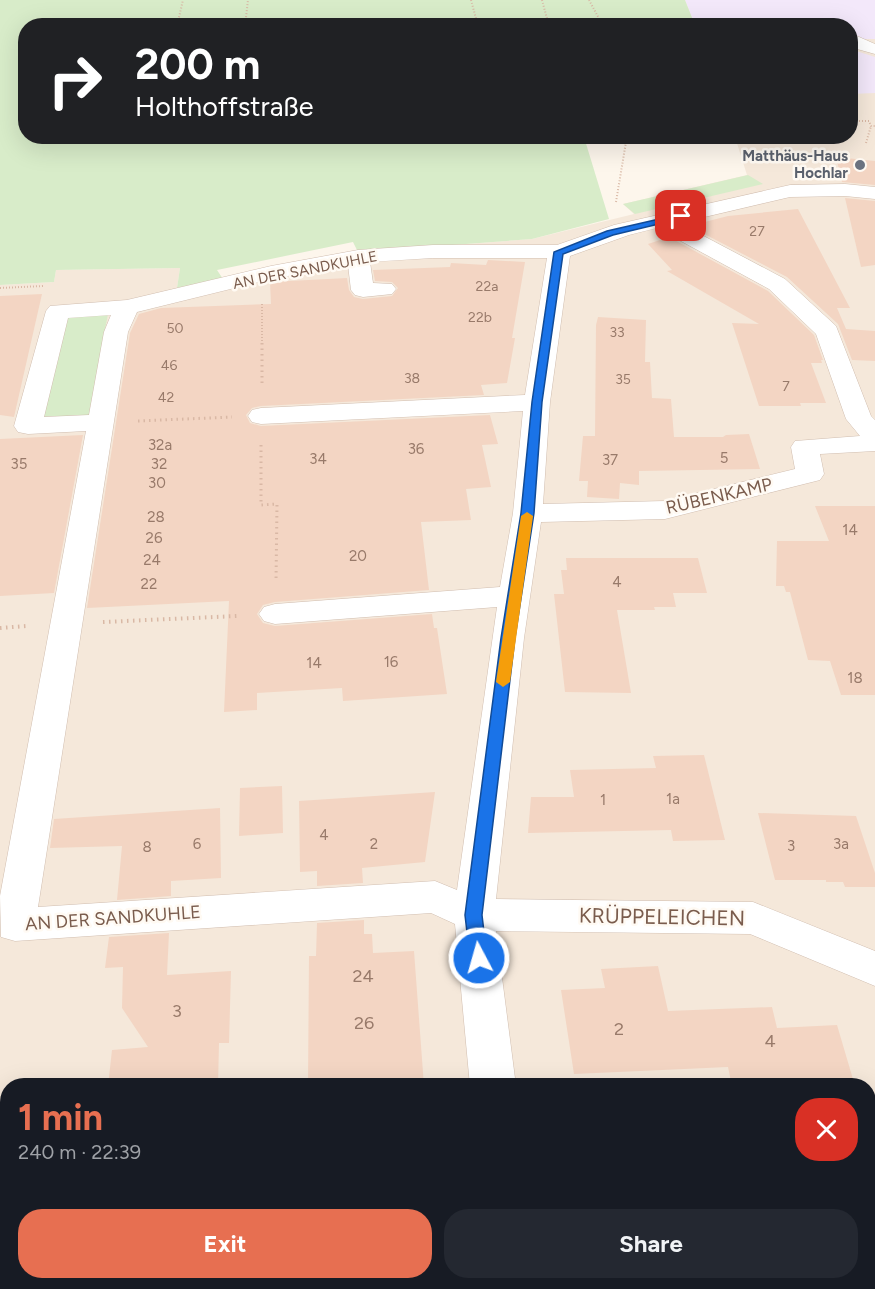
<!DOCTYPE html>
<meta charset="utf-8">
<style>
:root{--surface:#171b24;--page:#242831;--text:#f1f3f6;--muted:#9ea1a6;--accent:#e76f51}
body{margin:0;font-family:Figtree,sans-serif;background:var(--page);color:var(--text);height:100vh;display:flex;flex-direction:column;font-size:22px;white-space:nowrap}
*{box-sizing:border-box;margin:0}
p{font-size:20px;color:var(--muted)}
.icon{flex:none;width:33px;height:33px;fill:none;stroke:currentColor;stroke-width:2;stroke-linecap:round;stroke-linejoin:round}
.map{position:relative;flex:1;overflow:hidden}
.drawer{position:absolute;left:0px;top:1078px;width:876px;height:212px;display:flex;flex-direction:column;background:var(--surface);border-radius:24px 24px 0 0;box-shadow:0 6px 24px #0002}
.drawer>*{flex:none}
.guide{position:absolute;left:18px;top:18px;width:840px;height:126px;border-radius:24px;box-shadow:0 6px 24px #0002;background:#202124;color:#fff;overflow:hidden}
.pin{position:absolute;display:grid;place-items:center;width:51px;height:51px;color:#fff;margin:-26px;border-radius:12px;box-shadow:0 3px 9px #0006}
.me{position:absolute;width:66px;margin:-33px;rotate:354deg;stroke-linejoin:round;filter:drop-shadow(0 0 4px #0008)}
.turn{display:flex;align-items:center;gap:21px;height:126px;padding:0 18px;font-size:27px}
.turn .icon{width:78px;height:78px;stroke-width:2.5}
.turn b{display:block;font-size:42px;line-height:51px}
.round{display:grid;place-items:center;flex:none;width:63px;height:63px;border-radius:24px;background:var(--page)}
.head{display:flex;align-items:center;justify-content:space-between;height:102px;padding:0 18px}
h1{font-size:36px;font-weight:700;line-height:45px;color:var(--accent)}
.cta{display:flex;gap:12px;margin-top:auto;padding:12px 18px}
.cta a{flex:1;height:69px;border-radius:24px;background:var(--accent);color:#fff;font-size:24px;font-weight:700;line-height:69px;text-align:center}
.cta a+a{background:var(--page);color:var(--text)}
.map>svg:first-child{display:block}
</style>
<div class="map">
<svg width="875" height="1289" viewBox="0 0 875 1289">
<rect width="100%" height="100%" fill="#fdf6ec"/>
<path fill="#f5e8da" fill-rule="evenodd" d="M 851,39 L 875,39 L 875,1289 L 0,1289 L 0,285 L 54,282 L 56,270 L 180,268 L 177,288 L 358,252 L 532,239 L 634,214 L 623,204 L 747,175 L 735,137 L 850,136 ZM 8,1086 L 868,1086 L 868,1282 L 8,1282 Z"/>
<g fill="#f3e8fa">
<path d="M 685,0 L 875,0 L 875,39 L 851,39 L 850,26 L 695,25 Z"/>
<path d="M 850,49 L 875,57 L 875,93 L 851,94 Z"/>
</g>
<g fill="#d8ecc9">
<path d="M 0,0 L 685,0 L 695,25 L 26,26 L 26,136 L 584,137 L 609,219 L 532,239 L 358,252 L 353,242 L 217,270 L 223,279 L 177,288 L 180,268 L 56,270 L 54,282 L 0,285 Z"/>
<path d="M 748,175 L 763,184 L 635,214 L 623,204 Z"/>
<path d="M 108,314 L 88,419 L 37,420 L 61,318 Z"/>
</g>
<g fill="#f3d5c3">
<path d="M 836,157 L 875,161 L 875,185 L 842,182 Z"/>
<path d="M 845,198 L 875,201 L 875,265 L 861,267 Z"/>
<path d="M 798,209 L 850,308 L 837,308 L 846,329 L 875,331 L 875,361 L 852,360 L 838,324 L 787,277 L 689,226 L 728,216 Z"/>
<path d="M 669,237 L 768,291 L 814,335 L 823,360 L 821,360 L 822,363 L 811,363 L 826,403 L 800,403 L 801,406 L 759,406 L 732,323 L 759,324 L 667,271 L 672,270 L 648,244 Z"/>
<path d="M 488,260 L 525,262 L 512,338 L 515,338 L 507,383 L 481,385 L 484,395 L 261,406 L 252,408 L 246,415 L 250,423 L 261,426 L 490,415 L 498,444 L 482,445 L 491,487 L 466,489 L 471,520 L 421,522 L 429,590 L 275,602 L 263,605 L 257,614 L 263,623 L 275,626 L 432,614 L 434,628 L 437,628 L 447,694 L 343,701 L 342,688 L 257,693 L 257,710 L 224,712 L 229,601 L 87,608 L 130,333 L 139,314 L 161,308 L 271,304 L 270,282 L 347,278 L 349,290 L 354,297 L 363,299 L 392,296 L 398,288 L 392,282 L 375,281 L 373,270 L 450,267 L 451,263 L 486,265 Z"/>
<path d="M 42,294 L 14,417 L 0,415 L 0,296 Z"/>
<path d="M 598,317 L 646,320 L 645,362 L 650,362 L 652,398 L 671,399 L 674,437 L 723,437 L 726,435 L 749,434 L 760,469 L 639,471 L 639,485 L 620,483 L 619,499 L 587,497 L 588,481 L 579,481 L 583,436 L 595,436 L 596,325 Z"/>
<path d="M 83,435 L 54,593 L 0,596 L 0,439 Z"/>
<path d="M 815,506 L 875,506 L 875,695 L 841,695 L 830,661 L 808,660 L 790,592 L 786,592 L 784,586 L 776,586 L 777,541 L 829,541 Z"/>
<path d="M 566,558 L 698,558 L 707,593 L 673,593 L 676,607 L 654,607 L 655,610 L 617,610 L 631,693 L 565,692 L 554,594 L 564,594 L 561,570 L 567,570 Z"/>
<path d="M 704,755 L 725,840 L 673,841 L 671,830 L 528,833 L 531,797 L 574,797 L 570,770 L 656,768 L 653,756 Z"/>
<path d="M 282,786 L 283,833 L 239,836 L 240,788 Z"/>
<path d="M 435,792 L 425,862 L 362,868 L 363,883 L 317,886 L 317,871 L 300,872 L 299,801 Z"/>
<path d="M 220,808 L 221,878 L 171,881 L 171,896 L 117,900 L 122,846 L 50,848 L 54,819 Z"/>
<path d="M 758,813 L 856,816 L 875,873 L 875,887 L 845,887 L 843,882 L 826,882 L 826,880 L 775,880 Z"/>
<path d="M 364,920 L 364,934 L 372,934 L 373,953 L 414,951 L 424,1086 L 308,1086 L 309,956 L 316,956 L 317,923 Z"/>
<path d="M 169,933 L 167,975 L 231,971 L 229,1043 L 219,1043 L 218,1086 L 108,1086 L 112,1050 L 148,1047 L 122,1008 L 123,967 L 105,968 L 109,937 Z"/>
<path d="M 658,966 L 668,1011 L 772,1007 L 777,1028 L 837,1025 L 855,1086 L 732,1086 L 728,1067 L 574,1074 L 561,990 L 605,988 L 601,969 Z"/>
</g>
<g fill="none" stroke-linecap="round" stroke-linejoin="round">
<defs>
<g id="minor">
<path d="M 850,33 L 875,44 L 875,54 L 850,47 Z"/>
<path d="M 845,184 L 875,187 L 875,199 L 845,196 L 790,197 L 679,223 L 785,279 L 836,326 L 871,416 L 875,420 L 875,451 L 820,454 L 824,474 L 820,480 L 665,519 L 541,522 L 524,638 L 496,899 L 753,902 L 875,951 L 875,986 L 750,934 L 496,931 L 516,1086 L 470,1086 L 455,924 L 431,913 L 15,941 L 1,937 L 0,896 L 86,431 L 28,434 L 18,432 L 14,426 L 46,311 L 50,306 L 127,300 L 271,266 L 358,250 L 433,245 L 557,245 L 614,225 L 790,185 ZM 657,228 L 769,289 L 816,334 L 846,419 L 860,436 L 795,441 L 791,447 L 795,469 L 665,501 L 543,504 L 550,402 L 570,256 L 629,235 ZM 433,258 L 547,258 L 525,395 L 261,408 L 252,410 L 248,416 L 252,422 L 261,424 L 523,411 L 513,513 L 500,587 L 275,604 L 264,607 L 259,614 L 264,621 L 275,624 L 497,607 L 457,890 L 435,881 L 38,907 L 128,332 L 137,312 L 271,279 L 348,265 L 351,290 L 355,295 L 363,297 L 392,294 L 396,289 L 392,284 L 373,283 L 370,262 ZM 111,315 L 104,332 L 89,415 L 44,417 L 68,318 Z"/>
<path d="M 490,1282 L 540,1282 L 541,1289 L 491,1289 Z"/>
</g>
</defs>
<use href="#minor" stroke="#d1beb0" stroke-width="1"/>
<g stroke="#d9b8a5" stroke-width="2" stroke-dasharray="1 2" stroke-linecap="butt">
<path d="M 471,0 L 478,26"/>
<path d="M 542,0 L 549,26"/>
<path d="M 589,0 L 603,26"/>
<path d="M 177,26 L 183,0"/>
<path d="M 245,26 L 248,0"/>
<path d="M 850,121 L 869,121 L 871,126 L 875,126"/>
<path d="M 866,143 L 871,126"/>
<path d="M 616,202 L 627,136"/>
<path d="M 0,288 L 43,286"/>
<path d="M 262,304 L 262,344"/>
</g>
<g stroke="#d9b8a5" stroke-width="3" stroke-dasharray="1.5 4" stroke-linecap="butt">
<path d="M 262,343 L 262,387"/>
<path d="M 138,421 L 232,417"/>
<path d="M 261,445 L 261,505 L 277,504 L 276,582"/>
</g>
<g stroke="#d9b8a5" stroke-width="4" stroke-dasharray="1.5 4.5" stroke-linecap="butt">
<path d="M 103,622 L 237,616"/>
<path d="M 0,628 L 27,626"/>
</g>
<use href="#minor" fill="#fff" fill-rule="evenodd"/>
</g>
<path fill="#1a73e8" stroke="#114b97" stroke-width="1.5" d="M 681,214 L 684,214 L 684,218 L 613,235 L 563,254 L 542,402 L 534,513 L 515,638 L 482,915 L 487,958 L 485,963 L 479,965 L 473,963 L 470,958 L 465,915 L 501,638 L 521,513 L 532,402 L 554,252 L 607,231 Z"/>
<path fill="#f59e0b" d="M 527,512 L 533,516 L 510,682 L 503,687 L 496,682 L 521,516 Z"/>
<circle fill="#6b7280" stroke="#fffaf3" stroke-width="2" cx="860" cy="165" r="6"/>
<g text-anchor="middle" stroke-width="5" stroke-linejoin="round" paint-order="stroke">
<g font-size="14" fill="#987a6a">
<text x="757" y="236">27</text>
<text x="487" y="291">22a</text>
<text x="480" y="322">22b</text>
<text x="175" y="333">50</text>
<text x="617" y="337">33</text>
<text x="169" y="370">46</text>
<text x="412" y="383">38</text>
<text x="623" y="384">35</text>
<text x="786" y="391">7</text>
<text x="166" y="402">42</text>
</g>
<g font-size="15" font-weight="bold" fill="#5b616d" stroke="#fffaf3" text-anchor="end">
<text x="848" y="161">Matthäus-Haus<tspan x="848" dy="17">Hochlar</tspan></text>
</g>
<g font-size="15" fill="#7a5c4d" stroke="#fffaf3">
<text transform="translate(305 270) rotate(-11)" y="5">AN DER SANDKUHLE</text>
</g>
<g font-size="15" fill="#987a6a">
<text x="160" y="450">32a</text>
<text x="416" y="454">36</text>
<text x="724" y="463">5</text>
<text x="318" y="464">34</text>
<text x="610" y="465">37</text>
<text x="19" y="469">35</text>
<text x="159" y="469">32</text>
<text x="157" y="488">30</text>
<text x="156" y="522">28</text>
<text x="850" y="535">14</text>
<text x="154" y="543">26</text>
<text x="358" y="561">20</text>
<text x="152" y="565">24</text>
<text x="617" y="587">4</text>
<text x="149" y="589">22</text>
<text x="391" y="667">16</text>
<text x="314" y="668">14</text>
<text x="855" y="683">18</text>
<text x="673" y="804">1a</text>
<text x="603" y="805">1</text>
<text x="324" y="840">4</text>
<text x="197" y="849">6</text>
<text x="374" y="849">2</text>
<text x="841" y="849">3a</text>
<text x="791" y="851">3</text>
<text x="147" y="852">8</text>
</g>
<g font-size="18" fill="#7a5c4d" stroke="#fffaf3">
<text transform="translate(719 496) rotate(-13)" y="6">RÜBENKAMP</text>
<text transform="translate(113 918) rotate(-4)" y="6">AN DER SANDKUHLE</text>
</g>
<g font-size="18" fill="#987a6a">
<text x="363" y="982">24</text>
<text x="177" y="1017">3</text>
<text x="364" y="1029">26</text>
<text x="619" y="1035">2</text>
<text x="770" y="1047">4</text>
</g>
<g font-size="21" fill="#7a5c4d" stroke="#fffaf3">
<text transform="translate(662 917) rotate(1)" y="7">KRÜPPELEICHEN</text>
</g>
</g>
</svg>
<div class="pin" style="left:681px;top:216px;background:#d93025"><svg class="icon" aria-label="arrive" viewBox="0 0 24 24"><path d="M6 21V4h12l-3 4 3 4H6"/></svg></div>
<svg class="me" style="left:479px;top:958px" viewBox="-20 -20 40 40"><circle r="17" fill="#1a73e8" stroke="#fff" stroke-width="3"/><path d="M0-11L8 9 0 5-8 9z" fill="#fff"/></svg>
<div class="guide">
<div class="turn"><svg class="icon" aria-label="right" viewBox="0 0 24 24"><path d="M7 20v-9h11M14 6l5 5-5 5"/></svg><div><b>200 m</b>Holthoffstraße</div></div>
</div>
<section class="drawer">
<div class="head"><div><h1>1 min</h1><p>240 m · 22:39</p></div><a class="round" style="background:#d93025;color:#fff"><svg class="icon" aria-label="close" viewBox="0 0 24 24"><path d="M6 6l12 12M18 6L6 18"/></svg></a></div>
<div class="cta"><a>Exit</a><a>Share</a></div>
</section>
</div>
